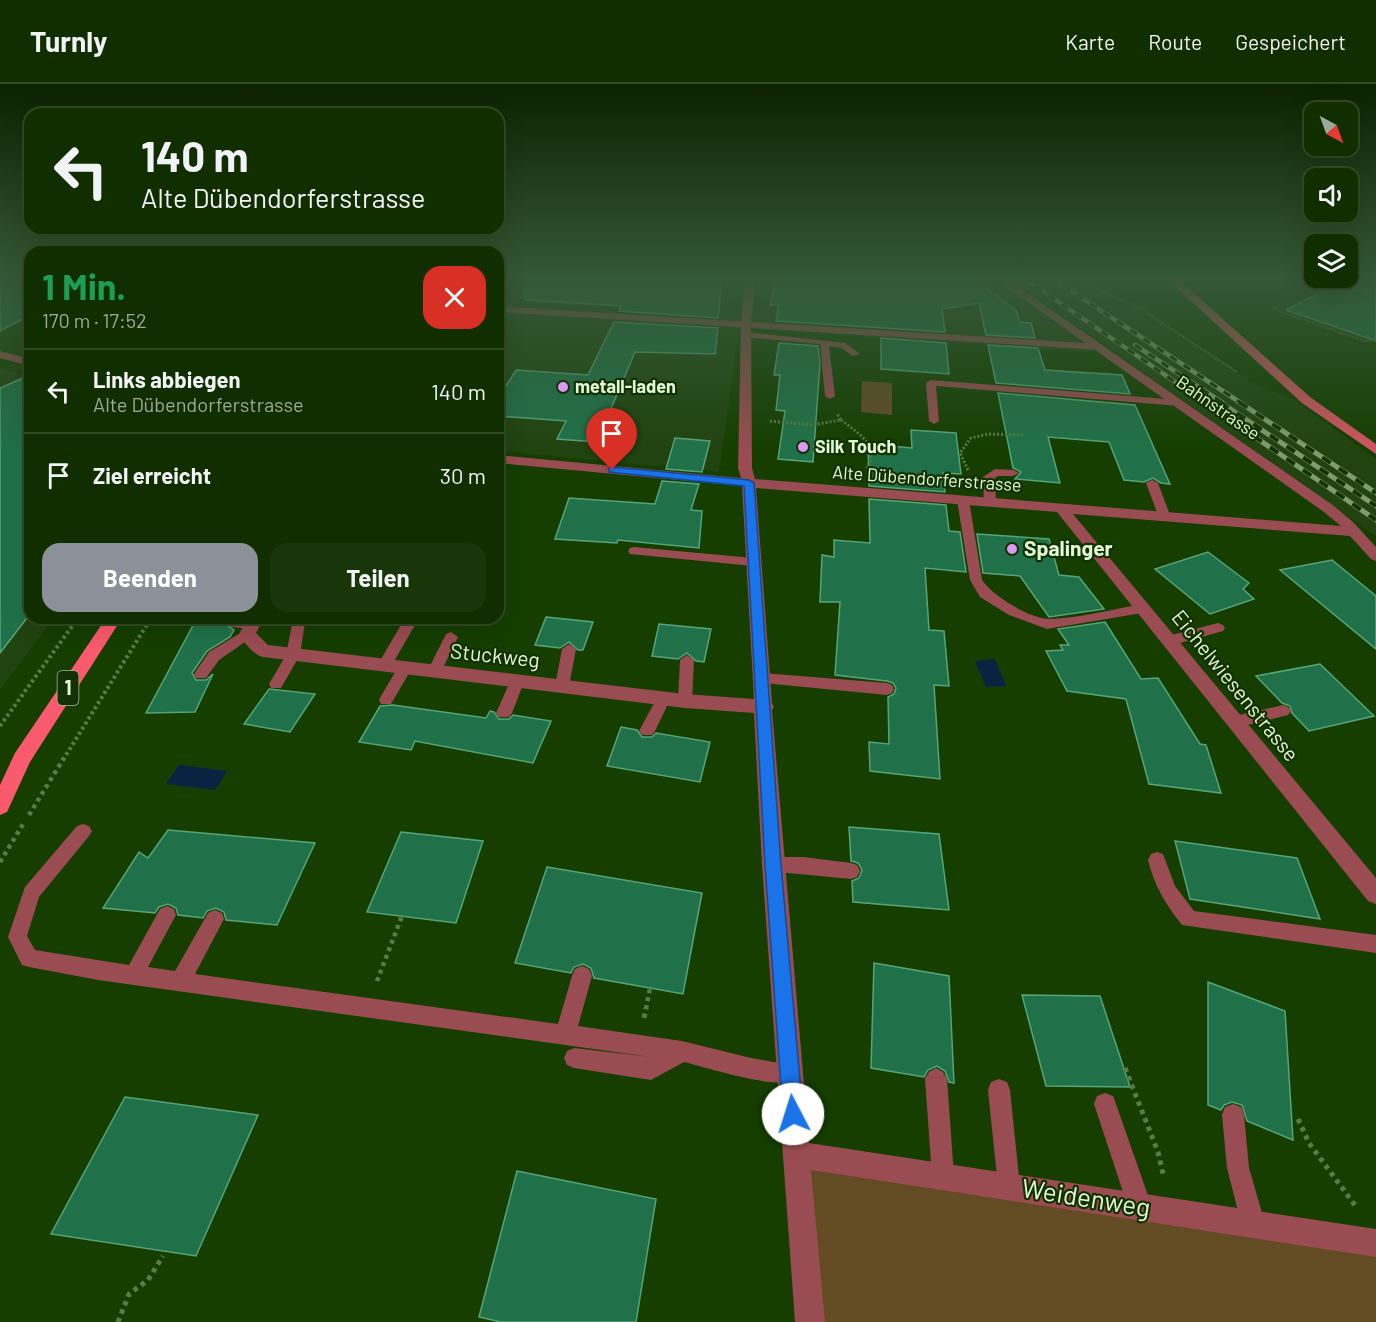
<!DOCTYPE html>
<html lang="de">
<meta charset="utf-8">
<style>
:root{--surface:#102e00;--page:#19360a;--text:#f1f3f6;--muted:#9ca899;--line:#304a22;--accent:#8c9099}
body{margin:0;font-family:Barlow,sans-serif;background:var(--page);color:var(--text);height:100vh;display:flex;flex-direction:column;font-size:22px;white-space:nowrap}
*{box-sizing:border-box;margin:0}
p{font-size:20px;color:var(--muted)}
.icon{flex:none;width:33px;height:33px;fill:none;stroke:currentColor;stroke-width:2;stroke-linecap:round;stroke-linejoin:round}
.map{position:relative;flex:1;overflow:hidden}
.drawer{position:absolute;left:24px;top:162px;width:480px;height:378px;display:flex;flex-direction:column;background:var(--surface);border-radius:18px;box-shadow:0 6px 24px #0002,0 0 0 2px var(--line)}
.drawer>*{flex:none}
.top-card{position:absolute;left:24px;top:24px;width:480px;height:126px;border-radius:18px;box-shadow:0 6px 24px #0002,0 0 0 2px var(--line);background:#102e00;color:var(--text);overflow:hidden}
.needle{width:39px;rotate:139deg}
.controls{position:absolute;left:1304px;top:18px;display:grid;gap:12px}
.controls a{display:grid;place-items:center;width:54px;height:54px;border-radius:12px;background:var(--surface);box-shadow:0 6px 24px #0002,0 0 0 2px var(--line);font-size:30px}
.pin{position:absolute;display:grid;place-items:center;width:51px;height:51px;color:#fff;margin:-62px -26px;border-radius:50% 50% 50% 0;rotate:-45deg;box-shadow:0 0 6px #0007}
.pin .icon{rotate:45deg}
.me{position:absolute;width:66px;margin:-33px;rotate:355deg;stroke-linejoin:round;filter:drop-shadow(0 0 4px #0008)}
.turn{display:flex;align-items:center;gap:21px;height:126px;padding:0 18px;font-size:27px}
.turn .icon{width:78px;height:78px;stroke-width:2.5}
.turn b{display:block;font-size:42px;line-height:51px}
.round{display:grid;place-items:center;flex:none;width:63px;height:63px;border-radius:18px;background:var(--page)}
.headline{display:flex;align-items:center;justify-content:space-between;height:102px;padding:0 18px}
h1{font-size:36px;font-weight:700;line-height:45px;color:#1e9e55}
.button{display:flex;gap:12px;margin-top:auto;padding:12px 18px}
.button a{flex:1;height:69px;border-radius:18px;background:var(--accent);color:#fff;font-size:24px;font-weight:700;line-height:69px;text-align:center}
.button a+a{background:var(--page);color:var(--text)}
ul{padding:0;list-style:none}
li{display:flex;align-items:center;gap:18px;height:84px;padding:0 18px;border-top:2px solid var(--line)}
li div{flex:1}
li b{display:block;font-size:22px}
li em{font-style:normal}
header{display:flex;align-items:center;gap:36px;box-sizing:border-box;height:84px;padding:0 30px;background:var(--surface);border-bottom:2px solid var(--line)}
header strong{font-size:28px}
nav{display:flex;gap:33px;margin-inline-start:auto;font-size:21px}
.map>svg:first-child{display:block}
</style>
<header>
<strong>Turnly</strong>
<nav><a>Karte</a><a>Route</a><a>Gespeichert</a></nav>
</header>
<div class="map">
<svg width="1376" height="1238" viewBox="0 0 1376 1238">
<rect width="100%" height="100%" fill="#153e00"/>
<g fill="#20430f">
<path d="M 498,193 L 993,193 L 1096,269 L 739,244 L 719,388 L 498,367 Z"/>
<path d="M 1008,193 L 1072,193 L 1138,223 L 1258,302 L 1293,315 L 1376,375 L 1376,452 Z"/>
<path d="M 0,284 L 30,293 L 30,534 L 54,534 L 0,606 Z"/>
</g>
<g fill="#634b24">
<path d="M 862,297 L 892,299 L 892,331 L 861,328 Z"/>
<path d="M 796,1070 L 1376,1159 L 1376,1238 L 811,1238 Z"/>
</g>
<g fill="#0b2243">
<path d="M 995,575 L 1006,602 L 986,603 L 975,577 Z"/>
<path d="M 179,681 L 227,687 L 215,706 L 166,700 Z"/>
</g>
<g fill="#207149" stroke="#57a478" stroke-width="1.5">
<path d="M 0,193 L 30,193 L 30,231 L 0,247 Z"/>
<path d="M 525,193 L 722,194 L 718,234 L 619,227 L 621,222 L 525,216 Z"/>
<path d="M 776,193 L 971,193 L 1016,226 L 1020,238 L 1031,239 L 1035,254 L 986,251 L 979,219 L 942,225 L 945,248 L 776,237 L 779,221 L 770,221 Z"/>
<path d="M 1349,193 L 1376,193 L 1376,257 L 1286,226 Z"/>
<path d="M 614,238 L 718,244 L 715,270 L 635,268 L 597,358 L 557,355 L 566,337 L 498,332 L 498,315 L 516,286 L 588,291 Z"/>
<path d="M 881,254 L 946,259 L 949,290 L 881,285 Z"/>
<path d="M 779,259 L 818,262 L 820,280 L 813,378 L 778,375 L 785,327 L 776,326 L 780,291 L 774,291 Z"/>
<path d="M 988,261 L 1038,264 L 1045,286 L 1122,291 L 1130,310 L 996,299 Z"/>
<path d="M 30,291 L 30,530 L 0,569 L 0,304 Z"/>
<path d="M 998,309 L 1135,321 L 1170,400 L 1161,399 L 1153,394 L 1144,398 L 1124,396 L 1109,358 L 1048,353 L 1060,399 L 1015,395 L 1021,388 L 1013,384 Z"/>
<path d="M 911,346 L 956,349 L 961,390 L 943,389 L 945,408 L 869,402 L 868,360 L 912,364 Z"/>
<path d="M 675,354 L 710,357 L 702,388 L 666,385 Z"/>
<path d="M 662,397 L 699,400 L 691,426 L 702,427 L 699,464 L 618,456 L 617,459 L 555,455 L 569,414 L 655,420 Z"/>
<path d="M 869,415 L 946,421 L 949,447 L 960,448 L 966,488 L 925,484 L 929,546 L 944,547 L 949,602 L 934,601 L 940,695 L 870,687 L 869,658 L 889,660 L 888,613 L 894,610 L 896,604 L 893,599 L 887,597 L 835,591 L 840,518 L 820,518 L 822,471 L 834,473 L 834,456 L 870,459 Z"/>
<path d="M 977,450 L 1049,455 L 1059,491 L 1079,493 L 1104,525 L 1049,533 L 1020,492 L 983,489 Z"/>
<path d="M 1208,468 L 1249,499 L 1243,505 L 1254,515 L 1210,530 L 1155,485 Z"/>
<path d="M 1332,476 L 1376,512 L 1376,565 L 1280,486 Z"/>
<path d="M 546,533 L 593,538 L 583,566 L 578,566 L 569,558 L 560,564 L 535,561 Z"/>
<path d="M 197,534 L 232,534 L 227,541 L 234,546 L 230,553 L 207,567 L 192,589 L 196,596 L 206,596 L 213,590 L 195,628 L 146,629 Z"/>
<path d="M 1105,538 L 1141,595 L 1158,594 L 1200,660 L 1206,661 L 1221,709 L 1149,700 L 1126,615 L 1067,607 L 1046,567 L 1063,566 L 1060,561 L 1069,561 L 1058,545 Z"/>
<path d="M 659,540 L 711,545 L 704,578 L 696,577 L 687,569 L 678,575 L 652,572 Z"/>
<path d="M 1320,580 L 1374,632 L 1309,647 L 1292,629 L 1290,622 L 1282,619 L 1256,592 Z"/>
<path d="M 269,605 L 315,610 L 290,648 L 244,640 Z"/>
<path d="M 393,621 L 486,634 L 490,627 L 494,628 L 499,635 L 509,635 L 513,631 L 551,637 L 533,679 L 415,657 L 411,666 L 359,658 L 380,622 Z"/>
<path d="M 621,643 L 637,646 L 642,653 L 652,653 L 656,649 L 710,658 L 700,698 L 607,682 Z"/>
<path d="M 849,743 L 939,750 L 949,826 L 853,818 L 852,797 L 859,794 L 862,786 L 858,779 L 851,777 Z"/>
<path d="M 168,746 L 315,759 L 277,841 L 226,836 L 224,828 L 216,824 L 207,827 L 203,834 L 178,831 L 176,824 L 168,820 L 159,823 L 155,829 L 103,824 L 139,768 L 148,774 Z"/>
<path d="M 401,748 L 483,757 L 456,839 L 367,828 Z"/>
<path d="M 1175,757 L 1297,774 L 1320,835 L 1190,815 Z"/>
<path d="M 547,783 L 702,809 L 683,910 L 594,894 L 591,884 L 583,880 L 574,883 L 571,889 L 515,879 Z"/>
<path d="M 874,879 L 949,892 L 954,999 L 949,998 L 945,987 L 937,982 L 928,986 L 924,993 L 871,984 Z"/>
<path d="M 1208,898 L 1285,927 L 1293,1056 L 1247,1037 L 1242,1021 L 1232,1018 L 1224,1021 L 1221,1026 L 1208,1021 Z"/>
<path d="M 1022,911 L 1100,912 L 1130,1003 L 1046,1002 Z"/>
<path d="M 125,1013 L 258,1031 L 196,1172 L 51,1150 Z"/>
<path d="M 517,1087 L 656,1115 L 636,1238 L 501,1238 L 479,1233 Z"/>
</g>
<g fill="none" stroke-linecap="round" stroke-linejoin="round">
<g stroke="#587c47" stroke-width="2" stroke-dasharray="1.5 1.5" stroke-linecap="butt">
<path d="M 1072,193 L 1138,223 L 1237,288"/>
<path d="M 1318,194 L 1376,213"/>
<path d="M 1276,223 L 1273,225 L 1365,257 L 1376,256"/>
</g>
<g stroke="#587c47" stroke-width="3" stroke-dasharray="2 2" stroke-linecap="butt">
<path d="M 841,336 C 859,350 880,360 866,386"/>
<path d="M 770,337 L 812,341 L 841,336 L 837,330"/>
<path d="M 968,386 L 960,369 L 971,354 L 988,350 L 1025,351"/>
</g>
<g stroke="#587c47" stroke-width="4" stroke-dasharray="3 3" stroke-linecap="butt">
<path d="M 0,642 L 78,534"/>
<path d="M 63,676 L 151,534"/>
</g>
<g stroke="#587c47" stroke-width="4.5" stroke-dasharray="4 4" stroke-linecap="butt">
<path d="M 29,731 L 64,674"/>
<path d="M 0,778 L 25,737"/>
<path d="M 377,897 L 402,832"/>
<path d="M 646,925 L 650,904"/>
</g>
<g stroke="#587c47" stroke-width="5" stroke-dasharray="4.5 4.5" stroke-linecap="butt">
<path d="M 644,934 L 646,924"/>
<path d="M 1125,984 L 1158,1068 L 1164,1094"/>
<path d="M 1298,1035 L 1309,1059 L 1357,1124"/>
<path d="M 118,1238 L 129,1210 L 148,1196 L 163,1172"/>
</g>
<g fill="#994c51" fill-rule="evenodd">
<path d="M 498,222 L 1100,260 L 1105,263 L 1100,266 L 498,228 Z"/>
<path d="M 746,248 L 845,259 L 860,270 L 852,272 L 842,264 L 829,262 L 835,312 L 830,315 L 825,312 L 820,260 L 743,253 L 743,249 Z"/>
<path d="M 931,296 L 1179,316 L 1184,319 L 1179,322 L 936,302 L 939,337 L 934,340 L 929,337 L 926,299 Z"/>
<path d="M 995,385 L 1013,386 L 1019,389 L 1013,392 L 998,392 L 995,394 L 996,418 L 990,422 L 984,418 L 983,393 Z"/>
<path d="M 1152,396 L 1158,399 L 1170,431 L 1168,434 L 1164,435 L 1158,431 L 1146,399 Z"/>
<path d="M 963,412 L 969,416 L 982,496 C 993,512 1030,535 1050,535 C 1079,534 1114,525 1143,520 L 1148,522 L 1150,525 L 1148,528 L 1047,545 L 1009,531 L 980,513 L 970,496 L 957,416 Z"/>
<path d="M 634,463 L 753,474 L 759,478 L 753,482 L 630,470 L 628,467 L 630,464 Z"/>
<path d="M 405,534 L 419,534 L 389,586 L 379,586 L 377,582 Z"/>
<path d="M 236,535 L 253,535 L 260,540 L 253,545 L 231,543 L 229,540 L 231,537 Z"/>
<path d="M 293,535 L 303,535 L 305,538 L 300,571 L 281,604 L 271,604 L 269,600 L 286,571 Z"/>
<path d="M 1218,539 L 1223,541 L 1225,544 L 1223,547 L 1169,562 L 1162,557 L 1164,553 Z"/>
<path d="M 247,545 L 252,547 L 254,550 L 252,553 L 219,576 L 206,594 L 196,594 L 194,590 L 209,568 Z"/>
<path d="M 451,548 L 458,553 L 441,588 L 439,592 L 429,592 L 427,588 L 446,550 Z"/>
<path d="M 569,560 L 576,565 L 569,602 L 567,606 L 557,606 L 555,602 L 562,565 Z"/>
<path d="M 687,571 L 694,576 L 692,617 L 690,621 L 680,621 L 678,617 L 680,576 Z"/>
<path d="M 405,579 L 412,584 L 391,620 L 381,620 L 379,616 L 381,612 L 400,580 Z"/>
<path d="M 763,589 L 887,599 L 892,601 L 894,605 L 892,609 L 887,611 L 763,599 L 758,598 L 756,594 L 758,590 Z"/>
<path d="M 517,593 L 522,594 L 524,598 L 512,629 L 509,633 L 499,633 L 496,629 L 510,598 L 512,594 Z"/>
<path d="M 664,608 L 669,610 L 671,614 L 655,647 L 652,651 L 642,651 L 639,647 L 659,610 Z"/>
<path d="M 1283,621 L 1288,623 L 1291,627 L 1288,631 L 1235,644 L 1230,642 L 1227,638 L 1230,634 L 1235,632 Z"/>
<path d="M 83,740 L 89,742 L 92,747 L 89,752 L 39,813 L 27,852 L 35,866 L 129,881 L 160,825 L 167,822 L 174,825 L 176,831 L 148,883 L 175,887 L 208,829 L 215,826 L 222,829 L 224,835 L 195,890 L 558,940 L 572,892 L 575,885 L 582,882 L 589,885 L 592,892 L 578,942 L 682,957 L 751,974 L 797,982 L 801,989 L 797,996 C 775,1006 709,984 684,978 L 651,996 L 574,984 L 567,981 L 564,974 L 567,967 L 574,964 L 651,973 L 98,896 L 29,883 L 22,881 L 8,853 L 25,803 L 77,742 Z"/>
<path d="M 1157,768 L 1163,770 L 1175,802 L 1194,827 L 1376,851 L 1376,869 L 1182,841 C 1166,821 1154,801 1148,776 L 1151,770 Z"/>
<path d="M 773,773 L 803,773 L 851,779 L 857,781 L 860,787 L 857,793 L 851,795 L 767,787 L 764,781 L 767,775 Z"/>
<path d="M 936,984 L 943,988 L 947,995 L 954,1092 L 951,1100 L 943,1103 L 935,1100 L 932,1092 L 925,995 L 929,988 Z"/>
<path d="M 999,995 L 1007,998 L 1010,1006 L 1020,1103 L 1017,1111 L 1009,1114 L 1001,1111 L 998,1103 L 988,1006 L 991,998 Z"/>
<path d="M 1105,1009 L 1113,1012 L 1116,1020 L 1152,1123 L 1148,1131 L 1140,1135 L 1132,1131 L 1128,1123 L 1094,1020 L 1097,1012 Z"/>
<path d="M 1233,1020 L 1241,1023 L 1244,1031 L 1249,1084 L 1265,1139 L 1261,1147 L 1253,1151 L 1245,1147 L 1241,1139 L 1227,1084 L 1222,1031 L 1225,1023 Z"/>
</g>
<g fill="#994c51" fill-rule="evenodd">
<path d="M 745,193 L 755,193 L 751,240 L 752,384 L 755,395 L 1341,442 L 1324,428 L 992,193 L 1004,193 L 1334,422 L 1353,438 L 1376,463 L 1376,477 L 1371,475 L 1350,452 L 1073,430 L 1376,794 L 1376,820 L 1368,817 L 1057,428 L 756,404 L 772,619 L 774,623 L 772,626 L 809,1059 L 1376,1145 L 1376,1173 L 811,1086 L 825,1238 L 795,1238 L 762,781 L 754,629 L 685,624 L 263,573 C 253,570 244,559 239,550 L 248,534 L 264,534 L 256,549 L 268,561 L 685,610 L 754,615 L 742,402 L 498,379 L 498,371 L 741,394 L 738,384 L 741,240 Z"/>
<path d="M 0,267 L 30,275 L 30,282 L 0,274 Z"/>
</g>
<path fill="#d05561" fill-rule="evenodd" d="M 1165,193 L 1176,193 L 1310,313 L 1376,360 L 1376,370 L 1302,319 Z"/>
<path fill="#fa5a6d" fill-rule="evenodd" d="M 106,534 L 122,534 L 30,678 L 7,728 L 0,731 L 0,701 L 15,669 Z"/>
<defs>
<g id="rail-far1">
<path d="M 1022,193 L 1206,319"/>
<path d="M 1050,193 L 1241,319"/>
<path d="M 1135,261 L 1223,319"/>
</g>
<g id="rail">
<path d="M 1204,318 L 1376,436"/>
<path d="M 1220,318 L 1376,422"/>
<path d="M 1239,318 L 1376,409"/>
</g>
</defs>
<use href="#rail-far1" stroke="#7d9d6e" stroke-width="4.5"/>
<use href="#rail" stroke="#7d9d6e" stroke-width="5"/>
<use href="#rail-far1" stroke="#133103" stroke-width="3" stroke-dasharray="8" stroke-linecap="butt"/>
<use href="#rail" stroke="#133103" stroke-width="4" stroke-dasharray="10" stroke-linecap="butt"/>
</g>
<linearGradient id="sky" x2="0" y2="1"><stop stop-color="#0c2200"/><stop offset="0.53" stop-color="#355837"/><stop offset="1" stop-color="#355837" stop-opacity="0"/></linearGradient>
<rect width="1376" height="366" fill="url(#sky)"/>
<path fill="#1a73e8" stroke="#114b97" stroke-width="1.5" d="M 612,383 L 749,396 L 754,399 L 781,781 L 803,1030 L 800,1037 L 793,1040 L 786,1037 L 783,1030 L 765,781 L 744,402 L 609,388 L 609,384 Z"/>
<g fill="#dc99f4" stroke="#133103" stroke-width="2">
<circle cx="563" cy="303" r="6"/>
<circle cx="803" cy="363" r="6"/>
<circle cx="1012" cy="465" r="6"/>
</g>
<g text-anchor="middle" stroke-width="4.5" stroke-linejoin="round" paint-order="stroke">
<g font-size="18" font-weight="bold" fill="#e1f9d8" stroke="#133103" text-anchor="start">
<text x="575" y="309">metall-laden</text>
<text x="815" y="369">Silk Touch</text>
</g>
<g font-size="18" fill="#e1f9d8" stroke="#133103">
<text transform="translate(1218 324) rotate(35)" y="6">Bahnstrasse</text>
<text transform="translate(927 395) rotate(4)" y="6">Alte Dübendorferstrasse</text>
</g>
<rect fill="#133103" stroke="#a3bd98" stroke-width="1.5" x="57.5" y="587" width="21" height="34" rx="4.5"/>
<g font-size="20" font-weight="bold" fill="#e1f9d8">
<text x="68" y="611">1</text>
</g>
<g font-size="21" font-weight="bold" fill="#e1f9d8" stroke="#133103" text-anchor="start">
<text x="1024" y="472">Spalinger</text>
</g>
<g font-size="21" fill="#e1f9d8" stroke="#133103">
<text transform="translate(495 572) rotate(6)" y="7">Stuckweg</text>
<text transform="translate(1235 602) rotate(51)" y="7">Eichelwiesenstrasse</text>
</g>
<g font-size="26" fill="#e1f9d8" stroke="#133103">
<text transform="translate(1086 1114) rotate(9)" y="9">Weidenweg</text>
</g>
</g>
</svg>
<div class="controls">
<a><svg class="needle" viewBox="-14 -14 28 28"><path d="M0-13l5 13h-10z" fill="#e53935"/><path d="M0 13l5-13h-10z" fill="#9ca899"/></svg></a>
<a><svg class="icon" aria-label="sound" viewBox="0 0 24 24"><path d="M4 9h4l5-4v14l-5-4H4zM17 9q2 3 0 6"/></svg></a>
<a><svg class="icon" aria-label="layers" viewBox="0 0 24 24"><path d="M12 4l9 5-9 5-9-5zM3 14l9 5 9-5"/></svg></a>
</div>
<div class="pin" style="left:612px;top:386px;background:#d93025"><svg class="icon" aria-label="arrive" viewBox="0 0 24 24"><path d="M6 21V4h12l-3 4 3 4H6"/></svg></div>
<svg class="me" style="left:793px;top:1030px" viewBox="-20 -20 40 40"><circle r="19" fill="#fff"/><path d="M0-13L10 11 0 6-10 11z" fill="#1a73e8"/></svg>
<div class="top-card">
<div class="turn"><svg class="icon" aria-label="left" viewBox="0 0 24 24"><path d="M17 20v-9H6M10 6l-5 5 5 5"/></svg><div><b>140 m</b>Alte Dübendorferstrasse</div></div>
</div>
<section class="drawer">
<div class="headline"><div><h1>1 Min.</h1><p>170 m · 17:52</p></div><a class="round" style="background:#d93025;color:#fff"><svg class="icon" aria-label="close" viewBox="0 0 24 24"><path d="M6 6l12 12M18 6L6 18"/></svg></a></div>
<ul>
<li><svg class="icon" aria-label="left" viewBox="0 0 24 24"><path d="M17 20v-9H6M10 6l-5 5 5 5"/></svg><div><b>Links abbiegen</b><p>Alte Dübendorferstrasse</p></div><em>140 m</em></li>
<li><svg class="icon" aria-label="arrive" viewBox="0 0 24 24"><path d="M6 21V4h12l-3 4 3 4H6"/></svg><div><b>Ziel erreicht</b></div><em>30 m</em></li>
</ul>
<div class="button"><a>Beenden</a><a>Teilen</a></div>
</section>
</div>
